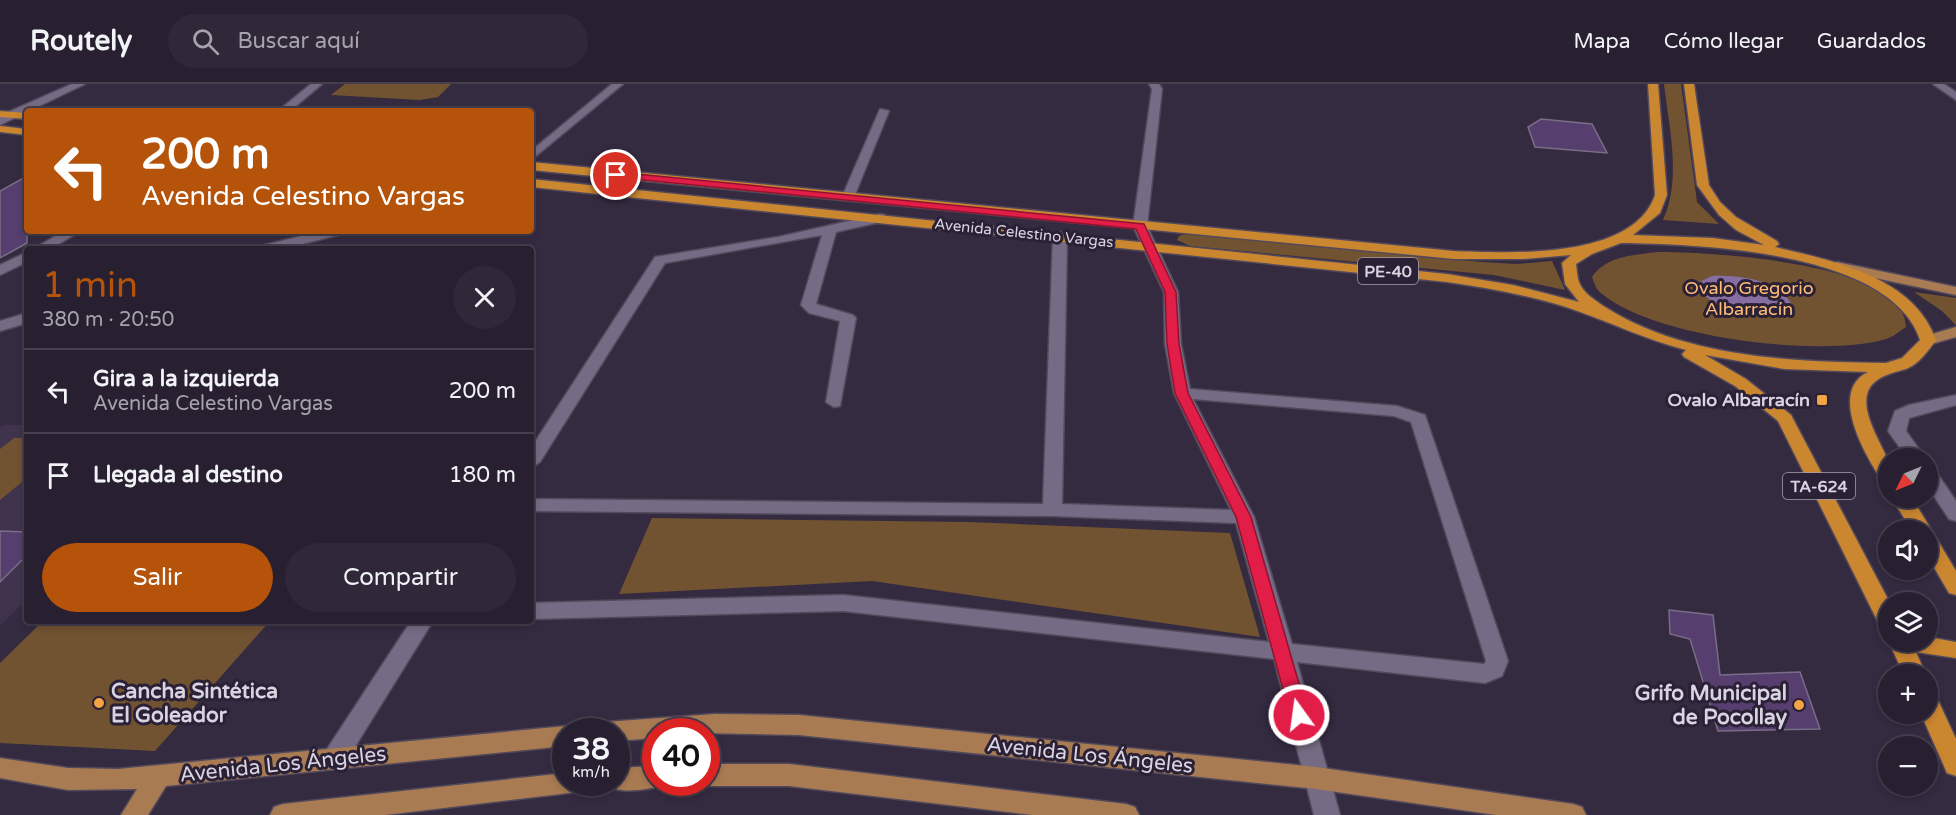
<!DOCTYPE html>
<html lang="es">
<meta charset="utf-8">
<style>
:root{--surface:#282031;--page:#302839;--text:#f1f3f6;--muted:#a5a3ab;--line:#443e4d;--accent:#b45309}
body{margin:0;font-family:"Varela Round",sans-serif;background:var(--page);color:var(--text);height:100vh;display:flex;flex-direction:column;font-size:22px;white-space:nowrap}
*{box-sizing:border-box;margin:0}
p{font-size:20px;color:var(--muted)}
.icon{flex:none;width:33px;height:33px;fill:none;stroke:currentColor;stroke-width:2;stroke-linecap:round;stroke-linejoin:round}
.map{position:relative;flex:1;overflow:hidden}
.details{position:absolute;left:24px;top:162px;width:510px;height:378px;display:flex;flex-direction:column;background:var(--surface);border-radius:6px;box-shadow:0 3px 9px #0003,0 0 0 2px var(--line)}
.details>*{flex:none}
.guide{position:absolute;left:24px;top:24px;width:510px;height:126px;border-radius:6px;box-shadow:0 3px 9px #0003,0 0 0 2px var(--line);background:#b45309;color:#fff;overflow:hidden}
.needle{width:39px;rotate:227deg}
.controls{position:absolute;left:1878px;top:364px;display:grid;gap:12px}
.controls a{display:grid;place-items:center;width:60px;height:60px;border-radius:50%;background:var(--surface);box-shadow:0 3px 9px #0003,0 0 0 2px var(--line);font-size:30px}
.speed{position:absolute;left:552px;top:634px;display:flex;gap:12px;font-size:30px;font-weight:700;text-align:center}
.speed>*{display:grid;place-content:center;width:78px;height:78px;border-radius:50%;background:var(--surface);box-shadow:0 3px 9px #0003,0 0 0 2px var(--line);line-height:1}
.speed small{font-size:15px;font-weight:400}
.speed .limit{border:9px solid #d22;background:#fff;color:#111}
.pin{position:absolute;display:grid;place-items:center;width:51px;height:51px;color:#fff;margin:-26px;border:3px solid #fff;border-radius:50%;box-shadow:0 2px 6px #0007}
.me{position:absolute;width:66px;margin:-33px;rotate:346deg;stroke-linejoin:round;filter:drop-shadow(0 0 4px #0008)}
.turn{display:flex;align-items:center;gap:21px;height:126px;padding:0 18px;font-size:27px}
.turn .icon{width:78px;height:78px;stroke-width:2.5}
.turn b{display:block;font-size:42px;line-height:51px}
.round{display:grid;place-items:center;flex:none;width:63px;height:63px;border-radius:32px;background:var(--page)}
.head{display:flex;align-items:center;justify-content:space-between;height:102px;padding:0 18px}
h1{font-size:36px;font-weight:600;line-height:45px;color:var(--accent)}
.primary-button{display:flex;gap:12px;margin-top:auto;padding:12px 18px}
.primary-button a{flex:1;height:69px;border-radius:36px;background:var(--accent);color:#fff;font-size:24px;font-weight:600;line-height:69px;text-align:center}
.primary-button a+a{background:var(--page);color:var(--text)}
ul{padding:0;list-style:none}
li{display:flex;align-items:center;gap:18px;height:84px;padding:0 18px;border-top:2px solid var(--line)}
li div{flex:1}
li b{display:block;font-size:22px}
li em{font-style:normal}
header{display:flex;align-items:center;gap:36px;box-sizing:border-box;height:84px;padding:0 30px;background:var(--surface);border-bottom:2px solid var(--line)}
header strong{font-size:28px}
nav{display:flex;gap:33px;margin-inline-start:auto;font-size:21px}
.search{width:420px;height:54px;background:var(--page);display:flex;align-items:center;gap:15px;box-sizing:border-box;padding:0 21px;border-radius:33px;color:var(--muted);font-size:22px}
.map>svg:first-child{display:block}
</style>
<header>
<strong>Routely</strong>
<div class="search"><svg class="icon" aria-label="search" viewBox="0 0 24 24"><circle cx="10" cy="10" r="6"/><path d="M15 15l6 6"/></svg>Buscar aquí</div>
<nav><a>Mapa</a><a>Cómo llegar</a><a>Guardados</a></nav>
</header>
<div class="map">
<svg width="1956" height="731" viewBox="0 0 1956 731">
<rect width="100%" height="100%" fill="#352b41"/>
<path fill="#40334e" d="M 3,341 L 27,341 L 27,515 L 0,542 L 0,343 Z"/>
<g fill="#725331">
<path d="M 345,0 L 451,0 L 438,13 L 420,16 L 331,11 Z"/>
<path d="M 1664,0 L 1681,0 L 1697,118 L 1719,140 L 1663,136 C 1682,95 1669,44 1664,0 Z"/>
<path d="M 1186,150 L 1481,178 L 1517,180 L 1552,177 L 1565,206 L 1494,191 L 1190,162 L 1177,156 L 1179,152 Z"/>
<path d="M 1658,168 C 1705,168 1906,177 1906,243 C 1900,247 1893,253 1886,255 C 1821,274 1653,254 1601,209 C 1596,206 1594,198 1592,193 C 1606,172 1634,171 1658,168 Z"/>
<path d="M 1914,208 L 1956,214 L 1956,241 L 1942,227 Z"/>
<path d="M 14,354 L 27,354 L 27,394 L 0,416 L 0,365 Z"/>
<path d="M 652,434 L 968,438 L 1230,449 L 1260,553 L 872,497 L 619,510 Z"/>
<path d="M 43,537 L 270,537 L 155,667 L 0,659 L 0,579 Z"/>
</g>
<path fill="#866da2" d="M 1712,192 C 1737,191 1779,195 1792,221 L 1789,227 C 1763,238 1718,228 1700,207 L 1699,198 Z"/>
<g fill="#563e6f" stroke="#796e86" stroke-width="1.5">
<path d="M 1541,35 L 1592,40 L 1607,69 L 1535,63 L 1528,43 Z"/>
<path d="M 27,92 L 27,159 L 0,174 L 0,107 Z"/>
<path d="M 0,447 L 27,448 L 27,471 L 0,498 Z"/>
<path d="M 1669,526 L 1713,531 L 1720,591 L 1800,588 L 1820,645 L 1718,647 L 1690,555 L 1670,550 Z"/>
</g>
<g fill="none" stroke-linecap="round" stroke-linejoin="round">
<defs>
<g id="minor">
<path d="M 72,0 L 85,0 L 0,41 L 0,33 L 6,29 Z"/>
<path d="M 311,0 L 322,0 L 290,27 L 278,27 Z"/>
<path d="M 612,0 L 623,0 L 531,76 L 531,67 Z"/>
<path d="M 1149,0 L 1159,0 L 1162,5 L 1147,142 L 1178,208 L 1181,260 L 1190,305 L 1397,322 L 1425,331 L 1508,577 L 1502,592 L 1485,599 L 1297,578 L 1340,731 L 1314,731 L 1274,575 L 843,527 L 531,535 L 531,519 L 843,511 L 1269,558 L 1236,439 L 1052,432 L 531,427 L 531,415 L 1043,420 L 1053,152 L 1060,148 L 1067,152 L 1062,420 L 1231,426 L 1174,309 L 1165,260 L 1164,208 L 1133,142 L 1152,5 ZM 1193,315 L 1394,332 L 1411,338 L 1486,577 L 1484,580 L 1292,560 L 1254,433 Z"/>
<path d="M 1933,0 L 1944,0 L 1956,8 L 1956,16 Z"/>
<path d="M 880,25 L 889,27 L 854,113 L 852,116 L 844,116 L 842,113 Z"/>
<path d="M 880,130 L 885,131 L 885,137 L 836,148 L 816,220 L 853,231 L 856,234 L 840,322 L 834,323 L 826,318 L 840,237 L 809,229 L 801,221 L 822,151 L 665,179 L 540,378 L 531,384 L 531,364 L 655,173 L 778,153 Z"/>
<path d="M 64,147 L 81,147 L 50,165 L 33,165 Z"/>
<path d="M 321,147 L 344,147 L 342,150 L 282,165 L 259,165 L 261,162 Z"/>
<path d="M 27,168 L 27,178 L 0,191 L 0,181 Z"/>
<path d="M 27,229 L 27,239 L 0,247 L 0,237 Z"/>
<path d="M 1956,311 L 1956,321 L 1909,334 L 1906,347 L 1926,375 L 1908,375 L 1888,347 L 1895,327 L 1909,321 Z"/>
<path d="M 1928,384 L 1935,386 L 1956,417 L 1956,437 L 1949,435 L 1928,403 Z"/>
<path d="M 411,537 L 433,537 L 343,682 L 334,685 L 325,682 L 322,675 L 325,668 Z"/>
</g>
<g id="major">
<path d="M 1837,178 L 1956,203 L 1956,211 L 1832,185 L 1830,182 Z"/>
<path d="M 1956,243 L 1956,253 L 1928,261 L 1920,256 L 1922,253 Z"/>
<path d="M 715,630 L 799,631 L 1316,683 L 1573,720 L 1582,723 L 1586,731 L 1496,731 L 1316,705 L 799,651 L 656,648 L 656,654 L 616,657 L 616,648 L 593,648 L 596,641 L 605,638 Z"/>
<path d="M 566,642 L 576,648 L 566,648 L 566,662 L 166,702 L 148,731 L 121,731 L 137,705 L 68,706 L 0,694 L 0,674 L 68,684 L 118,685 Z"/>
<path d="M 706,680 L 789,680 L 1126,720 L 1135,723 L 1139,731 L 1032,731 L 789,702 L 706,702 L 699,699 L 706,699 Z"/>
<path d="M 656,682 L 656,699 L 665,701 C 651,705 615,712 605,699 L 616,699 L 616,684 Z"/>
<path d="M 566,689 L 566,699 L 590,699 L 586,707 L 385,731 L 270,731 L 274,723 L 283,720 Z"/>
</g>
<g id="highway">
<path d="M 1648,0 L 1658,0 L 1667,111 L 1660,129 L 1633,151 L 1713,154 L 1764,161 L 1736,146 L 1719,131 L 1697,101 L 1684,0 L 1694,0 L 1709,101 L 1720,118 L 1736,133 L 1777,157 L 1779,160 L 1775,163 C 1834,177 1914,193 1936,256 C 1928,267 1919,280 1906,285 C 1896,288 1885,290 1876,297 C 1852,315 1879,355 1887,374 C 1890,380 1889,390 1888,397 L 1881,395 C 1865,371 1828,307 1868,288 L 1784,285 L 1705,271 L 1746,295 L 1791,331 L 1890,519 L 1888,544 L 1880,542 L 1877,536 L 1778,337 L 1735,302 L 1684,273 L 1682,270 L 1686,266 C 1646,256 1608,237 1569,224 C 1529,211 1488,204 1447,198 L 531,103 L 531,95 L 1447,190 L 1513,201 L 1579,218 L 1565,200 L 1562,179 L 1571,171 L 1523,175 L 1454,175 L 531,86 L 531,78 L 1454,167 C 1510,169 1633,176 1655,111 ZM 1621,159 C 1699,160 1891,167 1920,256 L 1902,274 L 1886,279 C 1795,278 1685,274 1605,223 C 1596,217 1583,209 1579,198 C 1577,193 1577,186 1576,180 L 1592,170 Z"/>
<path d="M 0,27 L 27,29 L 27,35 L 0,33 Z"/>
<path d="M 0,42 L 27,45 L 27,51 L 0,48 Z"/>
<path d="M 1892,414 L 1912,414 L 1932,447 L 1930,451 L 1935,452 L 1956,487 L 1956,511 L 1949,509 L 1928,473 L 1928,447 L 1912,447 Z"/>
<path d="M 1928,553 L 1956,558 L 1956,574 L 1916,568 L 1926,591 L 1904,591 L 1889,558 L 1928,558 Z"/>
<path d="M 1928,610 L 1936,612 L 1956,655 L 1956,692 L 1947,689 L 1921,630 L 1928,630 Z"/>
</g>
</defs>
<use href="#minor" stroke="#52495b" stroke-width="3"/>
<use href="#major" stroke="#52495b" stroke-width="3"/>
<use href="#highway" stroke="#52495b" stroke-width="3"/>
<use href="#minor" fill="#766b84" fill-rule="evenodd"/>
<use href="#major" fill="#a97b52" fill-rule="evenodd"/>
<use href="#highway" fill="#cb8630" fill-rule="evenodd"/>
</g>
<path fill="#e11d48" stroke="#92132f" stroke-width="1.5" d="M 616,88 L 1144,140 L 1176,208 L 1179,260 L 1188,309 L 1251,433 L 1308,631 L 1306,636 L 1299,638 L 1293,636 L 1290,631 L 1236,433 L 1175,309 L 1167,260 L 1165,208 L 1136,145 L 613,93 L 613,89 Z"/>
<g fill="#f4a444" stroke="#2b2136" stroke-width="2">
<rect x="1816" y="310" width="12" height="12" rx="3"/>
<circle cx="99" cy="619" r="6"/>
<circle cx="1799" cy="621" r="6"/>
</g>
<g text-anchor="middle" stroke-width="6" stroke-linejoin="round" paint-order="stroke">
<g font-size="15" fill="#dad3e1" stroke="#2b2136">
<text transform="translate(1024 149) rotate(6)" y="5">Avenida Celestino Vargas</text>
</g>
<g fill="#2b2136" stroke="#a69eae" stroke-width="1.5">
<rect x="1358" y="174" width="60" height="26" rx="4.5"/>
<rect x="1783" y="389" width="72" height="26" rx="4.5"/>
</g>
<g font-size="16" font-weight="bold" fill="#dad3e1">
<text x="1388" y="193">PE-40</text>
<text x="1819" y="408">TA-624</text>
</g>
<g font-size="18" fill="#ffbe79" stroke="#2b2136">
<text x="1749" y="210">Ovalo Gregorio<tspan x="1749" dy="21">Albarracín</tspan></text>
</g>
<g font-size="18" font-weight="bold" fill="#dad3e1" stroke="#2b2136" text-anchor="end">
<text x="1810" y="322">Ovalo Albarracín</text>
</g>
<g font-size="21" font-weight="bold" fill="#dad3e1" stroke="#2b2136" text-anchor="start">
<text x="111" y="614">Cancha Sintética<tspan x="111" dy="24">El Goleador</tspan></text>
<text x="1787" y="616" text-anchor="end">Grifo Municipal<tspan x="1787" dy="24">de Pocollay</tspan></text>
</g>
<g font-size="21" fill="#dad3e1" stroke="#2b2136">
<text transform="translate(1090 671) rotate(6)" y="7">Avenida Los Ángeles</text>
<text transform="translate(283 680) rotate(-6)" y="7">Avenida Los Ángeles</text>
</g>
</g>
</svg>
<div class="controls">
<a><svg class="needle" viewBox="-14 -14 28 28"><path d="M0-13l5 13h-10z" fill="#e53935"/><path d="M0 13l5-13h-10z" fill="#a5a3ab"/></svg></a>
<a><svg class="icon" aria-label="sound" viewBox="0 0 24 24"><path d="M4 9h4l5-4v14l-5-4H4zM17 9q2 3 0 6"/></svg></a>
<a><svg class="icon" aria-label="layers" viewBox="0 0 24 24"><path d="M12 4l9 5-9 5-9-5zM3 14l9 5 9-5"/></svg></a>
<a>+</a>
<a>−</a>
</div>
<div class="speed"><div>38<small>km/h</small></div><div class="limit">40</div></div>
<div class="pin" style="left:616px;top:91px;background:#d93025"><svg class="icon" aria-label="arrive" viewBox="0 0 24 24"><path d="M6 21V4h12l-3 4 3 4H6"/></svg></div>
<svg class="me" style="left:1299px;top:631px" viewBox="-20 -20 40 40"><circle r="17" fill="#e11d48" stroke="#fff" stroke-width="3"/><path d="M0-11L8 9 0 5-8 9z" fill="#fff"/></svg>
<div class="guide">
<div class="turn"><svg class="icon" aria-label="left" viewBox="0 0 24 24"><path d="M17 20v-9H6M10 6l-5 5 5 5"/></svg><div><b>200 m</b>Avenida Celestino Vargas</div></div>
</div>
<section class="details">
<div class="head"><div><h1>1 min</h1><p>380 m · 20:50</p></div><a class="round"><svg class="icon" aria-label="close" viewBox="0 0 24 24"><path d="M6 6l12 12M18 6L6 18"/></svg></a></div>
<ul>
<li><svg class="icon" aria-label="left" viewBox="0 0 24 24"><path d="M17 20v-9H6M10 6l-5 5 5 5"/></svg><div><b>Gira a la izquierda</b><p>Avenida Celestino Vargas</p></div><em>200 m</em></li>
<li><svg class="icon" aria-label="arrive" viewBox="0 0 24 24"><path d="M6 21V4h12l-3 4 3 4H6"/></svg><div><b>Llegada al destino</b></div><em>180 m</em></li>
</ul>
<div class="primary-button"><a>Salir</a><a>Compartir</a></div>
</section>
</div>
